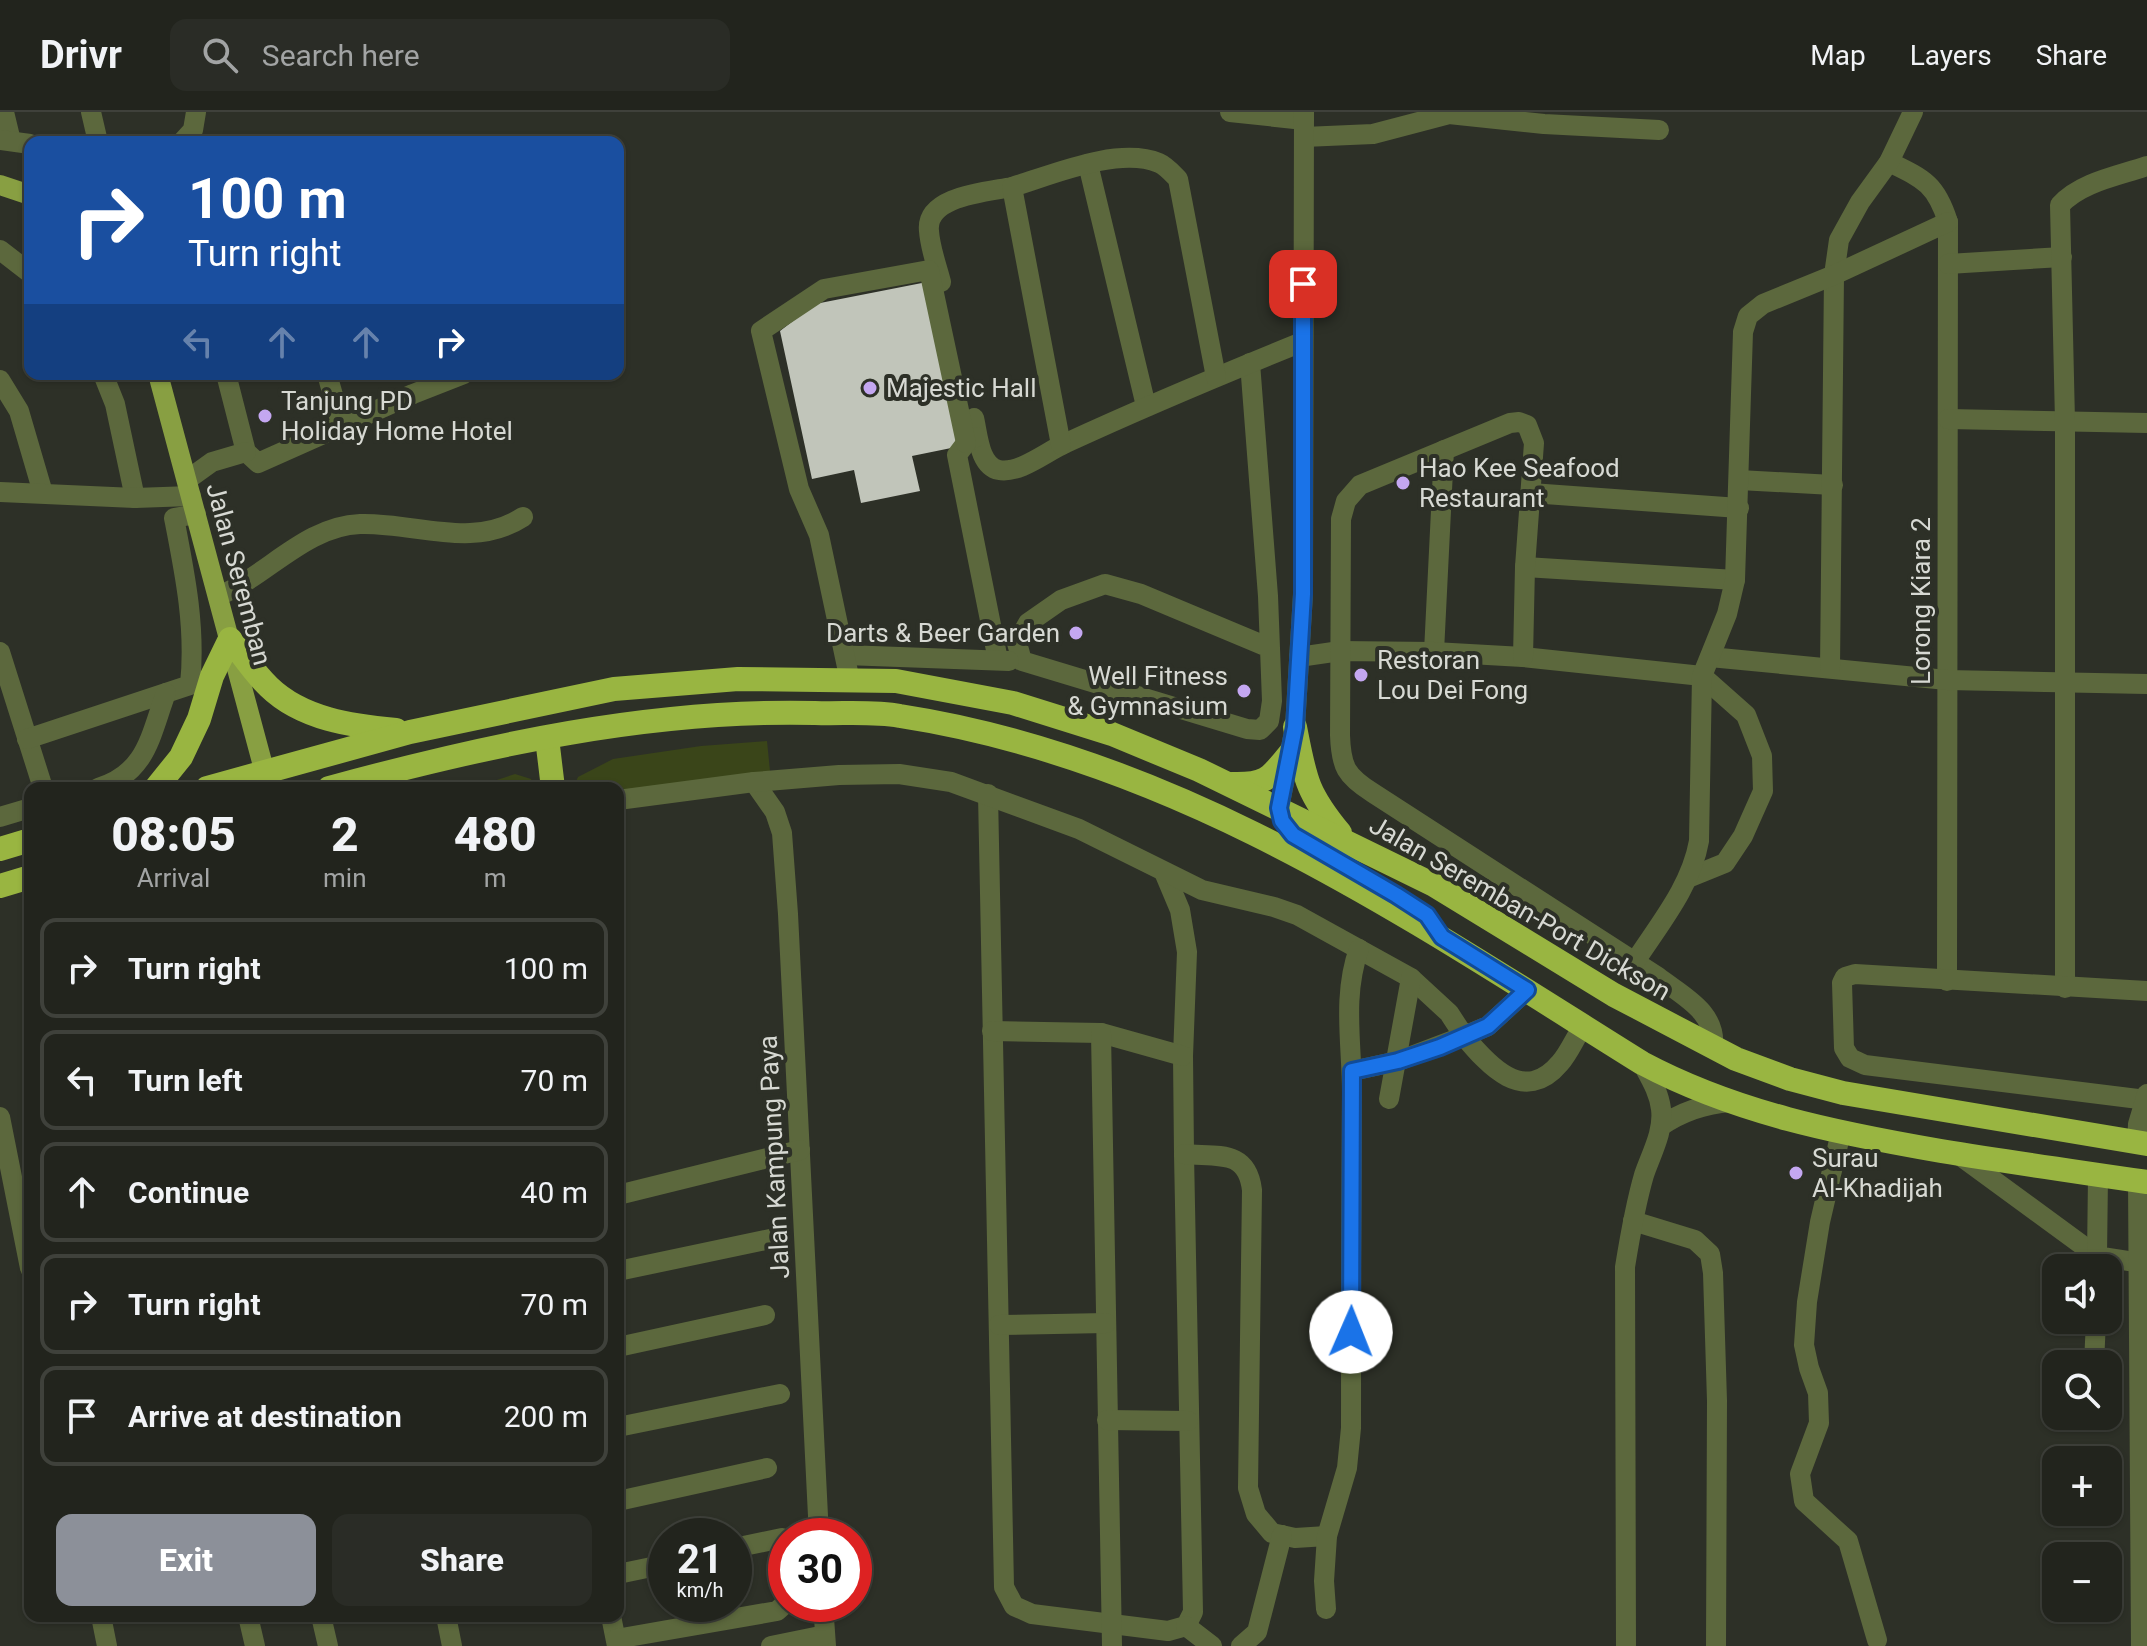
<!DOCTYPE html>
<meta charset="utf-8">
<style>
:root{--surface:#22241d;--page:#2a2c26;--text:#f1f3f6;--muted:#a2a4a4;--line:#3f413b;--accent:#8c9099}
body{margin:0;font-family:Roboto,sans-serif;background:var(--page);color:var(--text);height:100vh;display:flex;flex-direction:column;font-size:30px;white-space:nowrap}
*{box-sizing:border-box;margin:0}
p{font-size:26px;color:var(--muted)}
.icon{flex:none;width:44px;height:44px;fill:none;stroke:currentColor;stroke-width:2;stroke-linecap:round;stroke-linejoin:round}
.map{position:relative;flex:1;overflow:hidden}
.details{position:absolute;left:24px;top:670px;width:600px;height:840px;display:flex;flex-direction:column;background:var(--surface);border-radius:16px;box-shadow:0 2px 6px #0004,0 0 0 2px var(--line)}
.details>*{flex:none}
.hud{position:absolute;left:24px;top:24px;width:600px;height:244px;border-radius:16px;box-shadow:0 2px 6px #0004,0 0 0 2px var(--line);background:#1a4fa0;color:#fff;overflow:hidden}
.buttons{position:absolute;left:2042px;top:1142px;display:grid;gap:16px}
.buttons a{display:grid;place-items:center;width:80px;height:80px;border-radius:16px;background:var(--surface);box-shadow:0 2px 6px #0004,0 0 0 2px var(--line);font-size:40px}
.speed{position:absolute;left:648px;top:1406px;display:flex;gap:16px;font-size:40px;font-weight:700;text-align:center}
.speed>*{display:grid;place-content:center;width:104px;height:104px;border-radius:50%;background:var(--surface);box-shadow:0 2px 6px #0004,0 0 0 2px var(--line);line-height:1}
.speed small{font-size:20px;font-weight:400}
.speed .limit{border:12px solid #d22;background:#fff;color:#111}
.pin{position:absolute;display:grid;place-items:center;width:68px;height:68px;color:#fff;margin:-34px;border-radius:16px;box-shadow:0 4px 12px #0006}
.me{position:absolute;width:88px;margin:-44px;rotate:1deg;stroke-linejoin:round;filter:drop-shadow(0 0 6px #0008)}
.turn{display:flex;align-items:center;gap:28px;height:168px;padding:0 32px;font-size:36px}
.turn .icon{width:104px;height:104px;stroke-width:2.5}
.turn b{display:block;font-size:56px;line-height:68px}
.lanes{display:flex;align-items:center;height:76px;padding:0 32px;background:#0003;justify-content:center;gap:40px;direction:ltr}
.lanes .off{opacity:.35}
.eta{display:flex;justify-content:space-evenly;align-items:center;height:136px;text-align:center}
.eta b{font-size:48px;font-weight:800;line-height:56px}
.primary-button{display:flex;gap:16px;margin-top:auto;padding:16px 32px}
.primary-button a{flex:1;height:92px;border-radius:16px;background:var(--accent);color:#fff;font-size:32px;font-weight:800;line-height:92px;text-align:center}
.primary-button a+a{background:var(--page);color:var(--text)}
ul{padding:0;list-style:none}
li{display:flex;align-items:center;gap:24px;height:100px;margin:0 16px 12px;padding:0 16px;border:4px solid var(--line);border-radius:16px}
li div{flex:1}
li b{display:block;font-size:30px}
li em{font-style:normal}
header{display:flex;align-items:center;gap:48px;box-sizing:border-box;height:112px;padding:0 40px;background:var(--surface);border-bottom:2px solid var(--line)}
header strong{font-size:38px}
nav{display:flex;gap:44px;margin-inline-start:auto;font-size:28px}
.search{width:560px;height:72px;background:var(--page);display:flex;align-items:center;gap:20px;box-sizing:border-box;padding:0 28px;border-radius:16px;color:var(--muted);font-size:30px}
.map>svg:first-child{display:block}
</style>
<header>
<strong>Drivr</strong>
<div class="search"><svg class="icon" aria-label="search" viewBox="0 0 24 24"><circle cx="10" cy="10" r="6"/><path d="M15 15l6 6"/></svg>Search here</div>
<nav><a>Map</a><a>Layers</a><a>Share</a></nav>
</header>
<div class="map">
<svg width="2147" height="1534" viewBox="0 0 2147 1534">
<rect width="100%" height="100%" fill="#2d3027"/>
<g fill="#3a4519">
<path d="M 767,629 L 770,659 L 618,681 L 618,676 L 573,676 L 578,665 L 613,647 L 701,634 Z"/>
<path d="M 515,662 L 531,667 L 535,676 L 472,676 Z"/>
</g>
<path fill="#c1c5ba" d="M 927,170 L 961,334 L 912,344 L 920,379 L 861,391 L 854,358 L 812,367 L 780,219 L 815,192 Z"/>
<g fill="none" stroke-linecap="round" stroke-linejoin="round">
<g stroke="#5c683d" stroke-width="20">
<path d="M 4,0 L 11,29"/>
<path d="M 91,0 L 98,30"/>
<path d="M 1230,0 L 1304,8"/>
<path d="M 1304,25 L 1373,22 L 1449,2 L 1544,12 L 1659,18"/>
<path d="M 0,28 L 30,32"/>
<path d="M 182,30 L 193,18 L 196,0"/>
<path d="M 1889,50 C 1924,67 1936,72 1948,110 L 1947,869"/>
<path d="M 1088,52 L 1146,294"/>
<path d="M 0,138 L 30,161"/>
<path d="M 1948,152 L 2062,145"/>
<path d="M 941,170 C 937,154 930,136 929,119 C 925,84 987,80 1012,75"/>
<path d="M 1250,251 L 1268,484 L 1272,589 L 1269,609 L 1260,618 L 1247,617 L 1022,549 L 1017,531 L 1028,511 L 1061,488 L 1105,472 L 1141,482 L 1270,536"/>
<path d="M 103,262 L 115,292 L 135,386"/>
<path d="M 226,262 L 246,340 L 258,351 L 413,282 L 464,262"/>
<path d="M 327,262 L 342,315"/>
<path d="M 0,268 L 19,299 L 43,381"/>
<path d="M 974,306 C 978,322 979,354 999,358 C 1020,362 1047,339 1066,331 C 1144,295 1223,262 1302,230"/>
<path d="M 1948,307 L 2147,311"/>
<path d="M 976,325 L 966,331 L 957,343 L 998,548"/>
<path d="M 1061,333 L 1012,75 C 1052,63 1118,34 1159,51 C 1166,54 1172,61 1178,67 L 1216,265"/>
<path d="M 187,368 L 212,350 L 246,340"/>
<path d="M 1739,368 L 1833,373"/>
<path d="M 0,380 L 135,386 L 191,384"/>
<path d="M 1531,381 L 1739,396"/>
<path d="M 1525,455 L 1735,468"/>
<path d="M 218,484 C 266,465 305,414 360,412 C 415,410 472,438 523,405"/>
<path d="M 0,540 L 43,676"/>
<path d="M 1434,540 L 1444,338"/>
<path d="M 845,543 L 1009,549"/>
<path d="M 1299,545 L 1340,539 L 1434,540 L 1523,545 L 1702,564 L 1746,603 L 1762,644 L 1763,679 L 1743,724 L 1725,751 L 1688,766"/>
<path d="M 1523,545 L 1525,455 L 1534,331 L 1527,313 L 1519,310 L 1510,311 L 1360,373 L 1346,389 L 1341,407 L 1340,623 C 1341,655 1346,664 1373,681 L 1658,865 C 1684,885 1717,900 1713,936"/>
<path d="M 1710,545 L 1947,568 L 2147,572"/>
<path d="M 1830,556 L 1834,163 L 1839,128 L 1860,90 L 1889,50 L 1913,0"/>
<path d="M 850,569 L 819,423 L 799,377 L 761,219 L 824,177 L 929,158 L 966,331"/>
<path d="M 27,627 L 190,573 C 196,516 185,462 174,406 L 196,402"/>
<path d="M 754,670 L 775,700 L 782,721 L 788,802 L 819,1424"/>
<path d="M 98,676 C 147,661 150,624 166,581"/>
<path d="M 988,682 L 1004,1475 L 1014,1494 L 1032,1502 L 1168,1519 L 1186,1514 L 1193,1500 L 1184,1042 L 1183,944 L 1187,840 L 1180,798 L 1164,760"/>
<path d="M 618,688 L 754,670 L 839,663 L 899,662 L 951,670 L 1079,717 L 1202,778 L 1274,795 L 1297,803 L 1411,866 L 1449,901 L 1464,924 L 1488,914 L 1527,878"/>
<path d="M 1279,696 L 1295,615 L 1303,482 L 1304,0"/>
<path d="M 0,705 L 30,696"/>
<path d="M 1636,848 C 1661,810 1691,774 1699,729 L 1702,564 L 1727,502 L 1735,468 L 1743,220 L 1748,204 L 1763,192 L 1834,163 L 1948,110"/>
<path d="M 2065,876 L 2065,309 L 2060,93 C 2081,70 2118,64 2147,54"/>
<path d="M 2147,879 L 1855,862 L 1845,865 L 1842,871 L 1844,936 L 1850,946 L 1865,953 L 2147,988"/>
<path d="M 992,919 L 1101,921 L 1183,944"/>
<path d="M 1101,921 L 1112,1534"/>
<path d="M 1352,959 L 1398,949 L 1464,924 C 1488,953 1524,994 1560,951 C 1569,941 1575,926 1583,914"/>
<path d="M 1389,987 L 1411,866"/>
<path d="M 0,1005 L 30,1156"/>
<path d="M 1661,1014 C 1683,999 1704,992 1730,990"/>
<path d="M 1841,1020 L 1820,1110 L 1807,1190 L 1804,1233 L 1809,1256 L 1818,1281 L 1819,1311 L 1800,1362 L 1804,1389 L 1848,1429 L 1877,1528"/>
<path d="M 2137,1031 L 2138,1012 L 2147,982"/>
<path d="M 1184,1042 C 1218,1045 1247,1037 1252,1078 L 1248,1376 L 1256,1402 L 1272,1421 L 1295,1426 L 1327,1424"/>
<path d="M 1959,1043 L 2097,1144 L 2097,1156"/>
<path d="M 2098,1064 L 2097,1144 L 2147,1152"/>
<path d="M 2138,1069 L 2141,1534"/>
<path d="M 618,1083 L 800,1038"/>
<path d="M 1633,1109 L 1695,1128 L 1710,1142 L 1713,1161 L 1717,1289 L 1716,1534"/>
<path d="M 618,1159 L 775,1126"/>
<path d="M 999,1213 L 1106,1211"/>
<path d="M 618,1235 L 765,1203"/>
<path d="M 2094,1252 L 2096,1208"/>
<path d="M 1107,1308 L 1188,1309"/>
<path d="M 618,1315 L 780,1282"/>
<path d="M 618,1389 L 767,1356"/>
<path d="M 734,1436 L 782,1426"/>
<path d="M 618,1462 L 666,1452"/>
<path d="M 823,1492 L 826,1534"/>
<path d="M 1326,1497 L 1324,1469 L 1327,1424 L 1347,1356 L 1351,1316 C 1351,1204 1351,1093 1352,981 C 1352,932 1342,884 1359,837"/>
<path d="M 101,1504 L 107,1534"/>
<path d="M 248,1504 L 255,1534"/>
<path d="M 321,1504 L 328,1534"/>
<path d="M 446,1504 L 452,1534"/>
<path d="M 611,1504 L 617,1534"/>
<path d="M 1186,1514 L 1212,1534"/>
<path d="M 616,1527 L 777,1499 L 786,1491"/>
<path d="M 771,1534 L 825,1523"/>
<path d="M 1241,1534 L 1257,1520 L 1282,1423"/>
<path d="M 1626,1534 L 1625,1155 C 1630,1124 1635,1094 1644,1063 C 1651,1042 1664,1020 1661,997 C 1659,980 1650,966 1642,951"/>
</g>
<g stroke="#889f42" stroke-width="20">
<path d="M 0,73 L 30,83"/>
<path d="M 158,262 L 269,676"/>
</g>
<g stroke="#99b541" stroke-width="24">
<path d="M 1295,615 C 1305,666 1306,680 1340,721"/>
<path d="M 547,626 L 553,676"/>
<path d="M 1232,672 C 1267,673 1270,666 1291,640"/>
<path d="M 156,676 L 181,645 L 199,607 L 212,564 L 230,527 C 242,542 254,561 269,575 C 302,607 352,614 396,618"/>
<path d="M 207,676 L 410,620 L 614,577 L 738,567 L 896,569 L 1013,591 L 1112,622 L 1199,658 L 1434,773 L 1614,883 L 1736,947 L 1790,967 L 1843,981 L 2147,1032"/>
<path d="M 329,676 C 487,633 651,597 815,601 C 843,602 873,599 900,604 C 1179,647 1408,805 1642,951 C 1736,1001 1837,1021 1941,1039 C 2009,1050 2078,1060 2147,1070"/>
<path d="M 0,737 L 30,728"/>
<path d="M 0,774 L 30,765"/>
</g>
</g>
<g fill="none" stroke-linecap="round" stroke-linejoin="round">
<defs>
<path id="route" d="M 1303,172 L 1303,482 L 1295,615 L 1279,696 L 1282,709 L 1293,723 L 1396,783 L 1427,803 L 1442,825 L 1527,878 L 1488,914 L 1440,935 L 1398,949 L 1352,959 L 1351,1220"/>
</defs>
<use href="#route" stroke="#114b97" stroke-width="20"/>
<use href="#route" stroke="#1a73e8" stroke-width="14"/>
</g>
<g fill="#c4a7f1" stroke="#2d3027" stroke-width="3">
<circle cx="870" cy="276" r="8"/>
<circle cx="265" cy="304" r="8"/>
<circle cx="1403" cy="371" r="8"/>
<circle cx="1076" cy="521" r="8"/>
<circle cx="1361" cy="563" r="8"/>
<circle cx="1244" cy="579" r="8"/>
<circle cx="1796" cy="1061" r="8"/>
</g>
<g text-anchor="middle" stroke-width="8" stroke-linejoin="round" paint-order="stroke">
<g font-size="26" fill="#d7d9d3" stroke="#2d3027" text-anchor="start">
<text x="886" y="285">Majestic Hall</text>
<text x="281" y="298">Tanjung PD<tspan x="281" dy="30">Holiday Home Hotel</tspan></text>
<text x="1419" y="365">Hao Kee Seafood<tspan x="1419" dy="30">Restaurant</tspan></text>
<text x="1060" y="530" text-anchor="end">Darts &amp; Beer Garden</text>
<text x="1377" y="557">Restoran<tspan x="1377" dy="30">Lou Dei Fong</tspan></text>
<text x="1228" y="573" text-anchor="end">Well Fitness<tspan x="1228" dy="30">&amp; Gymnasium</tspan></text>
<text x="1812" y="1055">Surau<tspan x="1812" dy="30">Al-Khadijah</tspan></text>
</g>
<g font-size="26" fill="#d7d9d3" stroke="#2d3027">
<text transform="translate(239 462) rotate(75)" y="9">Jalan Seremban</text>
<text transform="translate(1921 489) rotate(-90)" y="9">Lorong Kiara 2</text>
<text transform="translate(1520 796) rotate(30)" y="9">Jalan Seremban-Port Dickson</text>
<text transform="translate(774 1045) rotate(-93)" y="9">Jalan Kampung Paya</text>
</g>
</g>
</svg>
<div class="buttons">
<a><svg class="icon" aria-label="sound" viewBox="0 0 24 24"><path d="M4 9h4l5-4v14l-5-4H4zM17 9q2 3 0 6"/></svg></a>
<a><svg class="icon" aria-label="search" viewBox="0 0 24 24"><circle cx="10" cy="10" r="6"/><path d="M15 15l6 6"/></svg></a>
<a>+</a>
<a>−</a>
</div>
<div class="speed"><div>21<small>km/h</small></div><div class="limit">30</div></div>
<div class="pin" style="left:1303px;top:172px;background:#d93025"><svg class="icon" aria-label="arrive" viewBox="0 0 24 24"><path d="M6 21V4h12l-3 4 3 4H6"/></svg></div>
<svg class="me" style="left:1351px;top:1220px" viewBox="-20 -20 40 40"><circle r="19" fill="#fff"/><path d="M0-13L10 11 0 6-10 11z" fill="#1a73e8"/></svg>
<div class="hud">
<div class="turn"><svg class="icon" aria-label="right" viewBox="0 0 24 24"><path d="M7 20v-9h11M14 6l5 5-5 5"/></svg><div><b>100 m</b>Turn right</div></div>
<div class="lanes"><svg class="icon off" aria-label="left" viewBox="0 0 24 24"><path d="M17 20v-9H6M10 6l-5 5 5 5"/></svg><svg class="icon off" aria-label="ahead" viewBox="0 0 24 24"><path d="M12 20V5M6 11l6-6 6 6"/></svg><svg class="icon off" aria-label="ahead" viewBox="0 0 24 24"><path d="M12 20V5M6 11l6-6 6 6"/></svg><svg class="icon" aria-label="right" viewBox="0 0 24 24"><path d="M7 20v-9h11M14 6l5 5-5 5"/></svg></div>
</div>
<section class="details">
<div class="eta">
<div><b>08:05</b><p>Arrival</p></div>
<div><b>2</b><p>min</p></div>
<div><b>480</b><p>m</p></div>
</div>
<ul>
<li><svg class="icon" aria-label="right" viewBox="0 0 24 24"><path d="M7 20v-9h11M14 6l5 5-5 5"/></svg><div><b>Turn right</b></div><em>100 m</em></li>
<li><svg class="icon" aria-label="left" viewBox="0 0 24 24"><path d="M17 20v-9H6M10 6l-5 5 5 5"/></svg><div><b>Turn left</b></div><em>70 m</em></li>
<li><svg class="icon" aria-label="ahead" viewBox="0 0 24 24"><path d="M12 20V5M6 11l6-6 6 6"/></svg><div><b>Continue</b></div><em>40 m</em></li>
<li><svg class="icon" aria-label="right" viewBox="0 0 24 24"><path d="M7 20v-9h11M14 6l5 5-5 5"/></svg><div><b>Turn right</b></div><em>70 m</em></li>
<li><svg class="icon" aria-label="arrive" viewBox="0 0 24 24"><path d="M6 21V4h12l-3 4 3 4H6"/></svg><div><b>Arrive at destination</b></div><em>200 m</em></li>
</ul>
<div class="primary-button"><a>Exit</a><a>Share</a></div>
</section>
</div>
